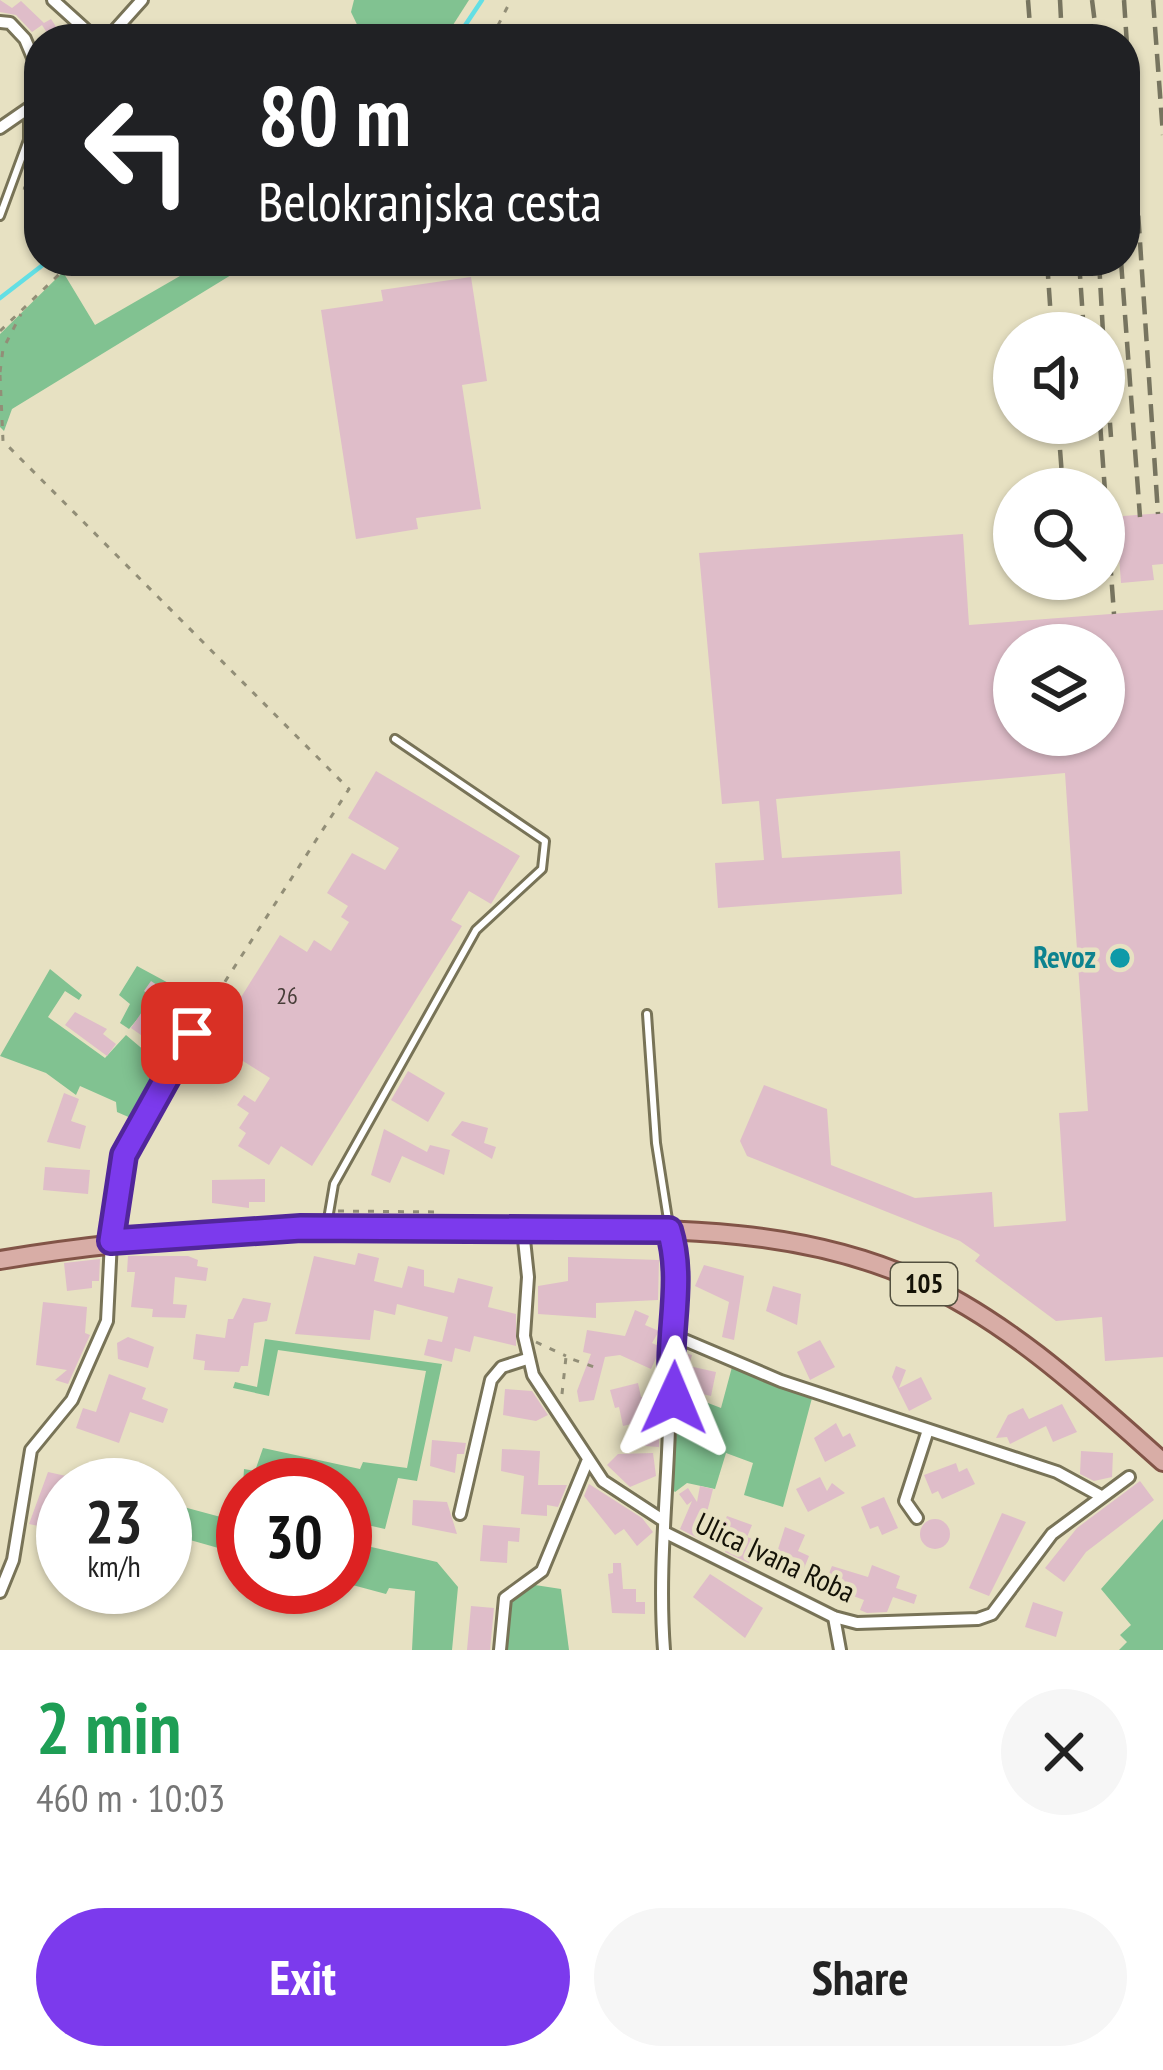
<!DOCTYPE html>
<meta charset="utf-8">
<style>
:root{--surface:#fff;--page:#f6f6f6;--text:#222;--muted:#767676;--accent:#7c3aed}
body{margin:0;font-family:"PT Sans Narrow",sans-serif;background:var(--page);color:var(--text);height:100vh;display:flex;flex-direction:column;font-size:45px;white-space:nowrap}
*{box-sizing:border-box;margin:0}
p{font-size:39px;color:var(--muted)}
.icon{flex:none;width:66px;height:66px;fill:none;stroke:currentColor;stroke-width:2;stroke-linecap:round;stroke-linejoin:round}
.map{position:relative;height:1650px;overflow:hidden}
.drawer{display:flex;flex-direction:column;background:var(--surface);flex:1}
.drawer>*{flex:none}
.guide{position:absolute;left:24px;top:24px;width:1116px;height:252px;border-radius:48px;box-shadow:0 3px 9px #0004;background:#202124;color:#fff;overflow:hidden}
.tools{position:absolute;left:993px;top:312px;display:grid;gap:24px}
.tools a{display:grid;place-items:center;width:132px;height:132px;border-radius:50%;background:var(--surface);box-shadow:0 3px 9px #0004;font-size:60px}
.speed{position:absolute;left:36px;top:1458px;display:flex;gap:24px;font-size:60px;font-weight:700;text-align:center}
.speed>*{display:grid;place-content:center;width:156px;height:156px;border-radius:50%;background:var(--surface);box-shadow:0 3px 9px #0004;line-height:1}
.speed small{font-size:30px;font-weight:400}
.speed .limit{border:18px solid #d22;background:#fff;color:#111}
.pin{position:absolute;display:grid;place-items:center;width:102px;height:102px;color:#fff;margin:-51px;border-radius:24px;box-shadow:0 6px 18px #0006}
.me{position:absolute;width:132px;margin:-66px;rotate:1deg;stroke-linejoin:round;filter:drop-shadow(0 0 9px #0008)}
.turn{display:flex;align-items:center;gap:42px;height:252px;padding:0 36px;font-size:54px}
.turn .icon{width:156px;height:156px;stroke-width:2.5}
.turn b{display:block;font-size:84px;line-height:102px}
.round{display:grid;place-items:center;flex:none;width:126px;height:126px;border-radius:63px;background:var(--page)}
.headline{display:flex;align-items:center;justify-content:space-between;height:204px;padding:0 36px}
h1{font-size:72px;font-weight:600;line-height:90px;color:#1e9e55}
.primary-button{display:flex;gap:24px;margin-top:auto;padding:24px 36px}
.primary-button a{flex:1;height:138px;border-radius:72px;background:var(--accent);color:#fff;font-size:48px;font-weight:600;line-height:138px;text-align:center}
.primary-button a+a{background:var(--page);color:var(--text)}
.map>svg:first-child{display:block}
</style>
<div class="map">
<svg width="1163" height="1650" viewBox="0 0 1163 1650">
<rect width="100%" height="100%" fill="#e7e1c2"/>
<g fill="#81c291">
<path d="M 354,0 L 469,0 L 444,39 L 364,39 L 351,12 Z"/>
<path d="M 206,261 L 254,261 L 12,409 L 4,431 L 0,427 L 0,334 L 63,272 L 95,325 Z"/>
<path d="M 137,966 L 187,993 L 194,1006 L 176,1031 L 146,1009 L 129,1029 L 120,1023 L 130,1004 L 119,995 Z"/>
<path d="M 50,969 L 82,995 L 79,1000 L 65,991 L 48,1017 L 105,1058 L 126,1035 L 165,1068 L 133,1119 L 117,1112 L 116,1102 L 80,1086 L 76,1095 L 46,1073 L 0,1056 Z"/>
<path d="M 265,1339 L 442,1364 L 417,1481 L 398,1478 L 385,1529 L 345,1520 L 345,1485 L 243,1485 L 244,1469 L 255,1471 L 263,1448 L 360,1469 L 363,1462 L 407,1468 L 426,1371 L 278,1350 L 269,1396 L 233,1388 L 235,1382 L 257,1387 Z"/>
<path d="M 732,1367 L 812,1398 L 783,1507 L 744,1495 L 753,1463 L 726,1453 L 715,1489 L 687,1483 L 675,1492 L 670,1487 L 682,1393 L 721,1408 Z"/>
<path d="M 165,1502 L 243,1523 L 243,1555 L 176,1536 L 165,1560 Z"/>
<path d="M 1163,1519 L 1163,1650 L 1119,1650 L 1127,1642 L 1120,1635 L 1131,1625 L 1101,1589 Z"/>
<path d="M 345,1541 L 437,1562 L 458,1587 L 452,1650 L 412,1650 L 415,1591 L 389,1588 L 386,1594 L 345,1583 Z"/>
<path d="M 535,1585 L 561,1589 L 569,1650 L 505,1650 L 508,1602 Z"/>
</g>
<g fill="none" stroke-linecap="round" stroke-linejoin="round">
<g stroke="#63dfe4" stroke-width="4.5">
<path d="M 456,39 L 482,0"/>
<path d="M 0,298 L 48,261"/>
</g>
</g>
<g fill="#dfbdc9" fill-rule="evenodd">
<path d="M 0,0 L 12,8 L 21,1 L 44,23 L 51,19 L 64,39 L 51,39 L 42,25 L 32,32 L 16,15 L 0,12 Z"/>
<path d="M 471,277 L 487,381 L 462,385 L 481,509 L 416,518 L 418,529 L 356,539 L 321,310 L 383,301 L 381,290 Z"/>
<path d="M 1163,513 L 1163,564 L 1152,565 L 1154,580 L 1121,583 L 1118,541 L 1123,516 Z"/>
<path d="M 963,534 L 969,625 L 1163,610 L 1163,1357 L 1105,1361 L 1102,1317 L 1056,1321 L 975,1261 L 980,1255 L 960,1241 L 747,1156 L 740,1141 L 764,1085 L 827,1109 L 831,1165 L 915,1198 L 992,1192 L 994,1227 L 1066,1221 L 1059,1113 L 1088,1111 L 1065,773 L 776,799 L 782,858 L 900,851 L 902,894 L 718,908 L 715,863 L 764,860 L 759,801 L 722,804 L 699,553 ZM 1014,645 L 1104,645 L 1104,735 L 1014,735 Z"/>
<path d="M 376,771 L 520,856 L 491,904 L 469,891 L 451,920 L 462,926 L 312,1166 L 281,1146 L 269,1165 L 238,1146 L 246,1133 L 239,1128 L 249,1113 L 237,1105 L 244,1095 L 255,1102 L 270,1078 L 213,1042 L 280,935 L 307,952 L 314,940 L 331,951 L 349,922 L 341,917 L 348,906 L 327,893 L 352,853 L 385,870 L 399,848 L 348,818 Z"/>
<path d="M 151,981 L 169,993 L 152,1017 L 173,1031 L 161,1049 L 131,1028 L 152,997 L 144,991 Z"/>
<path d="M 75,1012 L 107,1029 L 103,1034 L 116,1044 L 107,1056 L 65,1025 Z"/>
<path d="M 408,1071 L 445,1093 L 428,1122 L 391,1100 Z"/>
<path d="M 64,1093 L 79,1099 L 71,1121 L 86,1126 L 80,1149 L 47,1142 Z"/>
<path d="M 462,1121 L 488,1128 L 484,1143 L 496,1147 L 492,1159 L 451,1135 Z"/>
<path d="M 384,1129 L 427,1152 L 430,1145 L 450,1150 L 444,1175 L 402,1156 L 390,1183 L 371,1175 Z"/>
<path d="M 45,1167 L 90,1170 L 88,1194 L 43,1190 Z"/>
<path d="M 265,1179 L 265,1202 L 249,1202 L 249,1208 L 212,1203 L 212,1180 Z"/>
<path d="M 358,1253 L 379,1258 L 374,1281 L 402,1288 L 408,1266 L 424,1270 L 424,1286 L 454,1293 L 458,1278 L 493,1287 L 488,1307 L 516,1314 L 516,1346 L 474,1336 L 470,1352 L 455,1348 L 452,1362 L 424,1355 L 428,1339 L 442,1342 L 448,1317 L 397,1304 L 395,1315 L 374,1310 L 370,1340 L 295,1334 L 314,1256 L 355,1265 Z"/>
<path d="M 128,1256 L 188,1256 L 198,1260 L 197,1266 L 208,1268 L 206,1281 L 175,1277 L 173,1304 L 187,1305 L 185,1318 L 152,1317 L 153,1309 L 131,1307 L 135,1272 L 127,1272 Z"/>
<path d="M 568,1257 L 659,1260 L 658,1300 L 596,1303 L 596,1318 L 538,1314 L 538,1286 L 568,1281 Z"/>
<path d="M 100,1259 L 99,1281 L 92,1281 L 92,1288 L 67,1291 L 64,1263 Z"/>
<path d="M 704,1265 L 744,1276 L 734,1340 L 722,1337 L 729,1302 L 695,1286 Z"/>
<path d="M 773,1286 L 801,1294 L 797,1325 L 766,1311 Z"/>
<path d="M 243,1298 L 271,1303 L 267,1321 L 254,1323 L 248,1366 L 241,1366 L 239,1372 L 204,1370 L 205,1361 L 193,1359 L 196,1334 L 225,1338 L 228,1319 L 233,1319 Z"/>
<path d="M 43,1302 L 87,1307 L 85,1333 L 90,1335 L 68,1384 L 55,1380 L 67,1370 L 36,1365 Z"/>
<path d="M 635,1310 L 649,1316 L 645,1325 L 659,1331 L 652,1343 L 661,1347 L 651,1369 L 620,1355 L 605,1357 L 594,1400 L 579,1402 L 577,1391 L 591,1354 L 583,1352 L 587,1330 L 625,1336 Z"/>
<path d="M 128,1337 L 154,1347 L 148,1368 L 118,1359 L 117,1343 Z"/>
<path d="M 820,1340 L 835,1367 L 810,1380 L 797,1352 Z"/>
<path d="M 681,1352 L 692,1355 L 689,1366 L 716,1372 L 711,1396 L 680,1389 Z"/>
<path d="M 896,1366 L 906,1370 L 899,1388 L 921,1377 L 932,1399 L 909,1411 L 892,1377 Z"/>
<path d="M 109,1374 L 146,1388 L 142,1399 L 168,1409 L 163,1423 L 130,1412 L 119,1443 L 76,1428 L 83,1408 L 96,1412 Z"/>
<path d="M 638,1383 L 641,1397 L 660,1398 L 659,1447 L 645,1446 L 648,1420 L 623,1426 L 619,1407 L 615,1408 L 610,1390 Z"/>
<path d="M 505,1389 L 532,1391 L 548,1415 L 536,1421 L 503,1415 Z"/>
<path d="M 1062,1404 L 1077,1432 L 1053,1442 L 1046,1426 L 1010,1444 L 1007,1437 L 996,1438 L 1008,1415 L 1023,1408 L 1029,1419 Z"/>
<path d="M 836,1423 L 843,1437 L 850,1433 L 856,1446 L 825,1462 L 814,1438 Z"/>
<path d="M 432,1440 L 466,1443 L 464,1454 L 457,1454 L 455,1473 L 430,1466 Z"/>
<path d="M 502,1449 L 540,1451 L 538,1485 L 567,1485 L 558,1507 L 547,1505 L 547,1516 L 521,1514 L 524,1476 L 501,1471 Z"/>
<path d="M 1081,1451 L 1113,1453 L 1112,1477 L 1094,1481 L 1080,1474 Z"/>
<path d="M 653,1453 L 656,1476 L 630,1487 L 607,1465 L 618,1454 Z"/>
<path d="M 956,1463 L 959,1472 L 967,1468 L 975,1484 L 942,1499 L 938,1491 L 932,1494 L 924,1475 Z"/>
<path d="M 48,1472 L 89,1481 L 63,1485 L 63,1565 L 51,1563 L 57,1530 L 29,1524 Z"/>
<path d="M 820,1477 L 827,1491 L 832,1483 L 845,1493 L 808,1512 L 796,1489 Z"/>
<path d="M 1140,1481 L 1154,1500 L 1086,1552 L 1064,1582 L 1045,1568 L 1077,1528 Z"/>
<path d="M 589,1484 L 642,1518 L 653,1532 L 637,1546 L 624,1529 L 615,1535 L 584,1496 Z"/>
<path d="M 700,1486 L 713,1489 L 706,1516 L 711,1518 L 701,1540 L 680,1529 L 692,1501 L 687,1505 L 679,1494 L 688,1488 L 697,1502 Z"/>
<path d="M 884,1497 L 898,1528 L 882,1535 L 878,1526 L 870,1529 L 861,1507 Z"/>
<path d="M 413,1500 L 447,1502 L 457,1534 L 412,1525 Z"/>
<path d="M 1002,1513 L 1026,1522 L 989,1596 L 969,1588 Z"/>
<path d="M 727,1516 L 752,1525 L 747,1537 L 758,1541 L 749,1563 L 725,1552 L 731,1538 L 721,1530 Z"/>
<circle cx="935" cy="1534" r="15"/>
<path d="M 483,1525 L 520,1528 L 519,1542 L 508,1541 L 507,1563 L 480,1561 Z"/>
<path d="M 785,1527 L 805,1535 L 798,1551 L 809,1556 L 801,1576 L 773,1565 Z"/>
<path d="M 613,1563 L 621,1563 L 623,1589 L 636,1589 L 636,1602 L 645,1602 L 645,1614 L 612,1613 L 608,1574 L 613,1573 Z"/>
<path d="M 872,1565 L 900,1576 L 896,1588 L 917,1595 L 914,1604 L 893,1597 L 887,1612 L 867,1613 L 860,1610 L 864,1600 L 845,1593 L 842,1601 L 821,1593 L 832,1566 L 868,1577 Z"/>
<path d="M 710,1574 L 763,1608 L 745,1638 L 693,1597 Z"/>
<path d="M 1033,1602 L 1063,1612 L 1056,1637 L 1025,1627 Z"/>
<path d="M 471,1606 L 494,1608 L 490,1650 L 467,1650 Z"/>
</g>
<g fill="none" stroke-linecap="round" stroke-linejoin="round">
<defs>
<g id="service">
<path d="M 0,216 L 28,140 L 28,110"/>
<path d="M 647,1014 L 656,1143 L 669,1226"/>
<path d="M 327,1225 L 334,1184 L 476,930 L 542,869 L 545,841 L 395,739"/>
</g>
<g id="minor">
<path d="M 53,0 L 96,39"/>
<path d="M 0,22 L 10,23 L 25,39 L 39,72"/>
<path d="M 107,39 L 142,0"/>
<path d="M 0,128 L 39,101"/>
<path d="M 523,1230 L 528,1277 L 524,1336 L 533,1375 L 603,1481 L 661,1519"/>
<path d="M 675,1336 L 781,1381 L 1057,1472 L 1099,1495"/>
<path d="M 460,1514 L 491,1380 L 502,1367 L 527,1359"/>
<path d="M 917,1518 L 905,1501 L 928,1430"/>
<path d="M 664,1532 L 834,1617 L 857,1623 L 978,1619 L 992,1614 L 1052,1534 L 1129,1477"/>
<path d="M 0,1592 L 13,1560 L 31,1450 L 72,1400 L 107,1321 L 111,1241 L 125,1155 L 192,1033"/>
<path d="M 834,1617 L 840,1650"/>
<path d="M 500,1650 L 505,1598 L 542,1571 L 587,1462"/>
<path d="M 664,1650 C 657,1557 671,1467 670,1376 C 669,1325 685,1280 669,1230"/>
</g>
<path id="primary" d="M 0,1260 C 170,1231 337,1228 509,1229 C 646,1230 786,1222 914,1279 C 1006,1319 1089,1396 1163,1462"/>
</defs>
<use href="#service" stroke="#787357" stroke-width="12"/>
<use href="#minor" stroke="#787357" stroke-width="16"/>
<use href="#primary" stroke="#825447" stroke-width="22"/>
<g stroke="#928e77" stroke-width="3" stroke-dasharray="6 9" stroke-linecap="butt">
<path d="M 491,39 L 511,0"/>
<path d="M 23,188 L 39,190"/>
<path d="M 0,331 L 73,261"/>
<path d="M 0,372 L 3,349 L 21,314"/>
<path d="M 0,375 L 3,441 L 349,789 L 199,1022"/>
<path d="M 338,1211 L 442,1212"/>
<path d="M 536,1342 L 566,1356"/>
<path d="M 562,1394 L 566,1357 L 597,1368"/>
</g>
<use href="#service" stroke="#fff" stroke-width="6"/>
<use href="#minor" stroke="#fff" stroke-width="10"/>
<use href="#primary" stroke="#d8ada6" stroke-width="16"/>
<g stroke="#77745f" stroke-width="4.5" stroke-dasharray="18 9" stroke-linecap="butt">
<path d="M 1028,0 L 1031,39"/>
<path d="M 1060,0 L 1062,39"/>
<path d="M 1092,0 L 1097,39"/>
<path d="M 1124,0 L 1158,514"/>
<path d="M 1153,0 L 1163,135"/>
<path d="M 1047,261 L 1052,333"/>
<path d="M 1079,261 L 1084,333"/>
<path d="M 1099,261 L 1103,333"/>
<path d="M 1121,261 L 1140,517"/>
<path d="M 1104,342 L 1111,437"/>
<path d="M 1058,423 L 1063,489"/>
<path d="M 1100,423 L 1114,614"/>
</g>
</g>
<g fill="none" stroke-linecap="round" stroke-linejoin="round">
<defs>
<path id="route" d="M 192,1033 L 124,1155 L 111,1241 L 301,1228 L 669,1230 C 686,1286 664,1342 674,1398"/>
</defs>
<use href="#route" stroke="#51269a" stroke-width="30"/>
<use href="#route" stroke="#7c3aed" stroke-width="21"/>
</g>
<circle fill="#0f9aa8" stroke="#e7e1c2" stroke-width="4.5" cx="1120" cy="958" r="12"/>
<g text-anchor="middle" stroke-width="9" stroke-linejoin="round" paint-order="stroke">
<g font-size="24" fill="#473d38">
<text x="287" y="1004">26</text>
</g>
<rect fill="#e7e1c2" stroke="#53503f" stroke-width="3" x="891" y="1263" width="66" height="42" rx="9"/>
<g font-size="27" font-weight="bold" fill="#141207">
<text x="924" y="1293">105</text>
</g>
<g font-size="30" font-weight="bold" fill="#0d838f" stroke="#e7e1c2" text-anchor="end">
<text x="1096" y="968">Revoz</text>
</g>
<g font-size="30" fill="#141207" stroke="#e7e1c2">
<text transform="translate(775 1558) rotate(25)" y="10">Ulica Ivana Roba</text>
</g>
</g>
</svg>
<div class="tools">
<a><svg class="icon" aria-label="sound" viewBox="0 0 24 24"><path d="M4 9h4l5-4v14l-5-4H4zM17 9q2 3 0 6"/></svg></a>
<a><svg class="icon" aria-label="search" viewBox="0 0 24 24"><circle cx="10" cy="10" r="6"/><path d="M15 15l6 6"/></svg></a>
<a><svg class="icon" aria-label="layers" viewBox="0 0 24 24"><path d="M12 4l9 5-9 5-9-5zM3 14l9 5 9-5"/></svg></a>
</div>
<div class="speed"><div>23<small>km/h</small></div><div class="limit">30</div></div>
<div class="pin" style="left:192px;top:1033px;background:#d93025"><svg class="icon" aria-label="arrive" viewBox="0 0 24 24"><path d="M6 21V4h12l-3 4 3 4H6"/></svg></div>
<svg class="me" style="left:674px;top:1398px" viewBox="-20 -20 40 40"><path d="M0-17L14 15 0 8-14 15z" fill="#7c3aed" stroke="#fff" stroke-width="4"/></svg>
<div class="guide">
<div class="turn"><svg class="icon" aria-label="left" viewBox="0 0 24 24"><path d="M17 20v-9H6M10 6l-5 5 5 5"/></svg><div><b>80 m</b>Belokranjska cesta</div></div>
</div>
</div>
<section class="drawer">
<div class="headline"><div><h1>2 min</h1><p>460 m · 10:03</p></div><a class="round"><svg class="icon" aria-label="close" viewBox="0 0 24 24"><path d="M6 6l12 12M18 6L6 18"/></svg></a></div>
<div class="primary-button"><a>Exit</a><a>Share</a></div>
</section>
